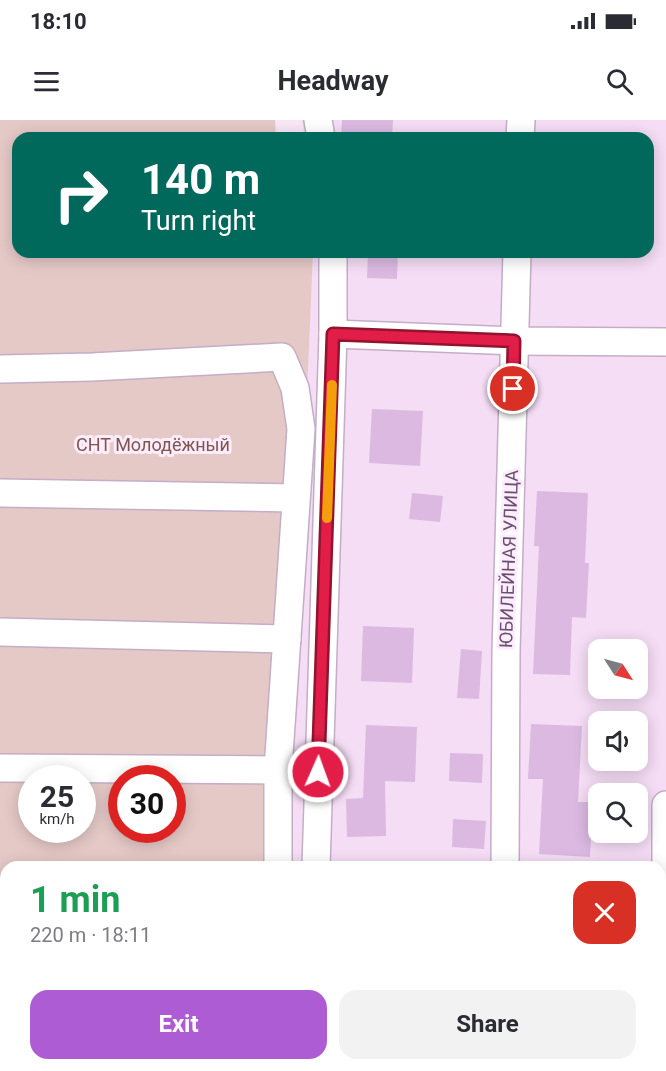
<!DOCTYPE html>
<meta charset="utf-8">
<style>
:root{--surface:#fff;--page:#f2f2f3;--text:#2b2b33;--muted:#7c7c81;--accent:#ad5cd4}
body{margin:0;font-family:Roboto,sans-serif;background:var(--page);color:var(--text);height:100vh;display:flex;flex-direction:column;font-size:22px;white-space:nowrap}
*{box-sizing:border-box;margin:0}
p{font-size:20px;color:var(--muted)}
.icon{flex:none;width:33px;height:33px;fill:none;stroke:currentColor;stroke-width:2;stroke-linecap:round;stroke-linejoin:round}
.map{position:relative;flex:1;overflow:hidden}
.sheet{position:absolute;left:0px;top:741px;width:666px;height:210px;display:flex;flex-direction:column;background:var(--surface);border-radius:18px 18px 0 0;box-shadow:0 3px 15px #0003}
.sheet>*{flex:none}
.top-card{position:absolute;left:12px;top:12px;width:642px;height:126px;border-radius:18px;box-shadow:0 3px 15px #0003;background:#00695c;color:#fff;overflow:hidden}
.needle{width:39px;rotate:126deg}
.controls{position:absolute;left:588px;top:519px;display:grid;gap:12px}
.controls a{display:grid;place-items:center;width:60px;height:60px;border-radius:12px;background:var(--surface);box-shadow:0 3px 15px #0003;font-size:30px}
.speed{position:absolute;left:18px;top:645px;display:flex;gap:12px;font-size:30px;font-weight:700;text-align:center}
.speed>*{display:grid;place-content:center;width:78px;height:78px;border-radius:50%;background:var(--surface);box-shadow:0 3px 15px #0003;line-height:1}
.speed small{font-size:15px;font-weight:400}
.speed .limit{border:9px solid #d22;background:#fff;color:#111}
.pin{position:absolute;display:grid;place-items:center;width:51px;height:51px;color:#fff;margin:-26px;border:3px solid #fff;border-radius:50%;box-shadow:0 2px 6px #0007}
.me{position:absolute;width:66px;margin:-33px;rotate:2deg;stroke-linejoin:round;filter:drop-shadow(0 0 4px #0008)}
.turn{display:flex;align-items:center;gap:21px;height:126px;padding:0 30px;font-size:27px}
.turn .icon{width:78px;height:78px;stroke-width:2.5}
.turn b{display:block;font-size:42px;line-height:51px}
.round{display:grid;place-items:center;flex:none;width:63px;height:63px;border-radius:18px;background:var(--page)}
.headline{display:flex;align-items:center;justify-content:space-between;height:102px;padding:0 30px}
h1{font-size:36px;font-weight:700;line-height:45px;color:#1e9e55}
.cta{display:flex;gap:12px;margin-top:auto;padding:12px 30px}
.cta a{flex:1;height:69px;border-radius:18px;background:var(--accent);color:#fff;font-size:24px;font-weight:700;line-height:69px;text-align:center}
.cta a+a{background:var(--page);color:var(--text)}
.status{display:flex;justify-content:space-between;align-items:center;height:42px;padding:0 30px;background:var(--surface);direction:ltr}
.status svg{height:16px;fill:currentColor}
header{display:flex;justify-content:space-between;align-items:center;height:78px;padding:0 30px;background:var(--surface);font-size:27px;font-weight:700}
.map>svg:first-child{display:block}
</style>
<div class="status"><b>18:10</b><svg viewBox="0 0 49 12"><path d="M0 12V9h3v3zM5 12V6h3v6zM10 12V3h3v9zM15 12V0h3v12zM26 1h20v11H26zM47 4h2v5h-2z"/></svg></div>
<header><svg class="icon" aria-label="menu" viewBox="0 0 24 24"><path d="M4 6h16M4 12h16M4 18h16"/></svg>Headway<svg class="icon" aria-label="search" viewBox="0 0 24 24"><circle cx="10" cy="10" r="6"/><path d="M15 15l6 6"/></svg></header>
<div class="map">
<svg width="666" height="951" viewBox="0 0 666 951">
<rect width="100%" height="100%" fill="#f9e7f8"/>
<path fill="#f5ddf5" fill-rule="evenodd" d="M 302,0 L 666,0 L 666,951 L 278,951 L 278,945 L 660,945 L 660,747 L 287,747 L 313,132 L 648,132 L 648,18 L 304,18 ZM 598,530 L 638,530 L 638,568 L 598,568 ZM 598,602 L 638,602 L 638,640 L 598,640 ZM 598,674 L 638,674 L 638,712 L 598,712 Z"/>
<path fill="#e5c9c7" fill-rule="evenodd" d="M 0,0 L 275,0 L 276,18 L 18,18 L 18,132 L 313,132 L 287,747 L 6,747 L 6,945 L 278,945 L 278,951 L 0,951 ZM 32,658 L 82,658 L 82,710 L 32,710 ZM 122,658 L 172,658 L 172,710 L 122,710 Z"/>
<g fill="#dbb9e1">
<path d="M 342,0 L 393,0 L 392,18 L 341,18 Z"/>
<path d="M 368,132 L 398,132 L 397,159 L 367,158 Z"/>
<path d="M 372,289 L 423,291 L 420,346 L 369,343 Z"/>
<path d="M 537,371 L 588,373 L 585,443 L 589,443 L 586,498 L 572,497 L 570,555 L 533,554 L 539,426 L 534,426 Z"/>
<path d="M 412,373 L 443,376 L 440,402 L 409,399 Z"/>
<path d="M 363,506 L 414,508 L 412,563 L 361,561 Z"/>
<path d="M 461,529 L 482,531 L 479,579 L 457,578 Z"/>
<path d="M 531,604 L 582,606 L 578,682 L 593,682 L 590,737 L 539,734 L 543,659 L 528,659 Z"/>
<path d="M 366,605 L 417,607 L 415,662 L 385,661 L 386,716 L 347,717 L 346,679 L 363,678 Z"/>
<path d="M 450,633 L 483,634 L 482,663 L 449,661 Z"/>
<path d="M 453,699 L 486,701 L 484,729 L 452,727 Z"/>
</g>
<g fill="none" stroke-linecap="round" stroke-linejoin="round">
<defs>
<g id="minor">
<path d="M 318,0 L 321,18"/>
<path d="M 520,18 L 521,0"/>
<path d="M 333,214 L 514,221 L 666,222"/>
<path d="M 0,249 L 92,247 L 282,237 L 295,268 L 301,309 L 278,650 L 278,747"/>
<path d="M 0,373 L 295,378"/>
<path d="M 0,512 L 287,519"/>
<path d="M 0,648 L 278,650"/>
<path d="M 666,685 L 666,903"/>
<path d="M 316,747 L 333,214 L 333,132"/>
<path d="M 505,747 L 506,532 L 517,132"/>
<path d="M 0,787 L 6,787"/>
<path d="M 0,949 L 89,951"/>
<path d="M 313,951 L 313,945"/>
<path d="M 503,951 L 503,945"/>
</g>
</defs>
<use href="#minor" stroke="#c4adc7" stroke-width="30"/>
<use href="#minor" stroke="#fff" stroke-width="27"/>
</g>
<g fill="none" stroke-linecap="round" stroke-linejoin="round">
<defs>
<path id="route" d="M 318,652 L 333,214 L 514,221 L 513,269"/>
</defs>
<use href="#route" stroke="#92132f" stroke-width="15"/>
<use href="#route" stroke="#e11d48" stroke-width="10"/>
<path stroke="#f59e0b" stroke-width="10" d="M 327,398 L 332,265"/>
</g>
<g text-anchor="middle" stroke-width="6" stroke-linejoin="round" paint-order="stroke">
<g font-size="18" fill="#7f564f" stroke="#fdedfc">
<text x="153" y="331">СНТ Молодёжный</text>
</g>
<g font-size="18" fill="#694f70" stroke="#fdedfc">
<text transform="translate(509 439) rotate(-88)" y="6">ЮБИЛЕЙНАЯ УЛИЦА</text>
</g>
</g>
</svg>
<div class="controls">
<a><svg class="needle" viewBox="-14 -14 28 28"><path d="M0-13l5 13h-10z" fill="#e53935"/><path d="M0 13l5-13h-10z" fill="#7c7c81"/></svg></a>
<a><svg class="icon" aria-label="sound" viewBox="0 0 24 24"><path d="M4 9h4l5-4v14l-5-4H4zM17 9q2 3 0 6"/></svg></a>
<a><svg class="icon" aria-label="search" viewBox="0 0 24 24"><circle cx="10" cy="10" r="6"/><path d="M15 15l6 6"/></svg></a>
</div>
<div class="speed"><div>25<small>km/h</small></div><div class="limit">30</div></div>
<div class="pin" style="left:513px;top:269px;background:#d93025"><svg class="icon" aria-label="arrive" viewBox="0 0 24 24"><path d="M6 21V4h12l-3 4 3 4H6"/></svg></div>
<svg class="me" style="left:318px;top:652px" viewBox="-20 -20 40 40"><circle r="17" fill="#e11d48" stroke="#fff" stroke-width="3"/><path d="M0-11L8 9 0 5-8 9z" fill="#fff"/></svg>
<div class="top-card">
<div class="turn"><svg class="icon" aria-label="right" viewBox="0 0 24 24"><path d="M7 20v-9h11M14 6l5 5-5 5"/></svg><div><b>140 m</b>Turn right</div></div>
</div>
<section class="sheet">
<div class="headline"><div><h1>1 min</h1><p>220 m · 18:11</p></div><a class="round" style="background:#d93025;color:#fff"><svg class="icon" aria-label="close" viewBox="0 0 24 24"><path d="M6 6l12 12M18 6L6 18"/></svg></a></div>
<div class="cta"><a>Exit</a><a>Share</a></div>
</section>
</div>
